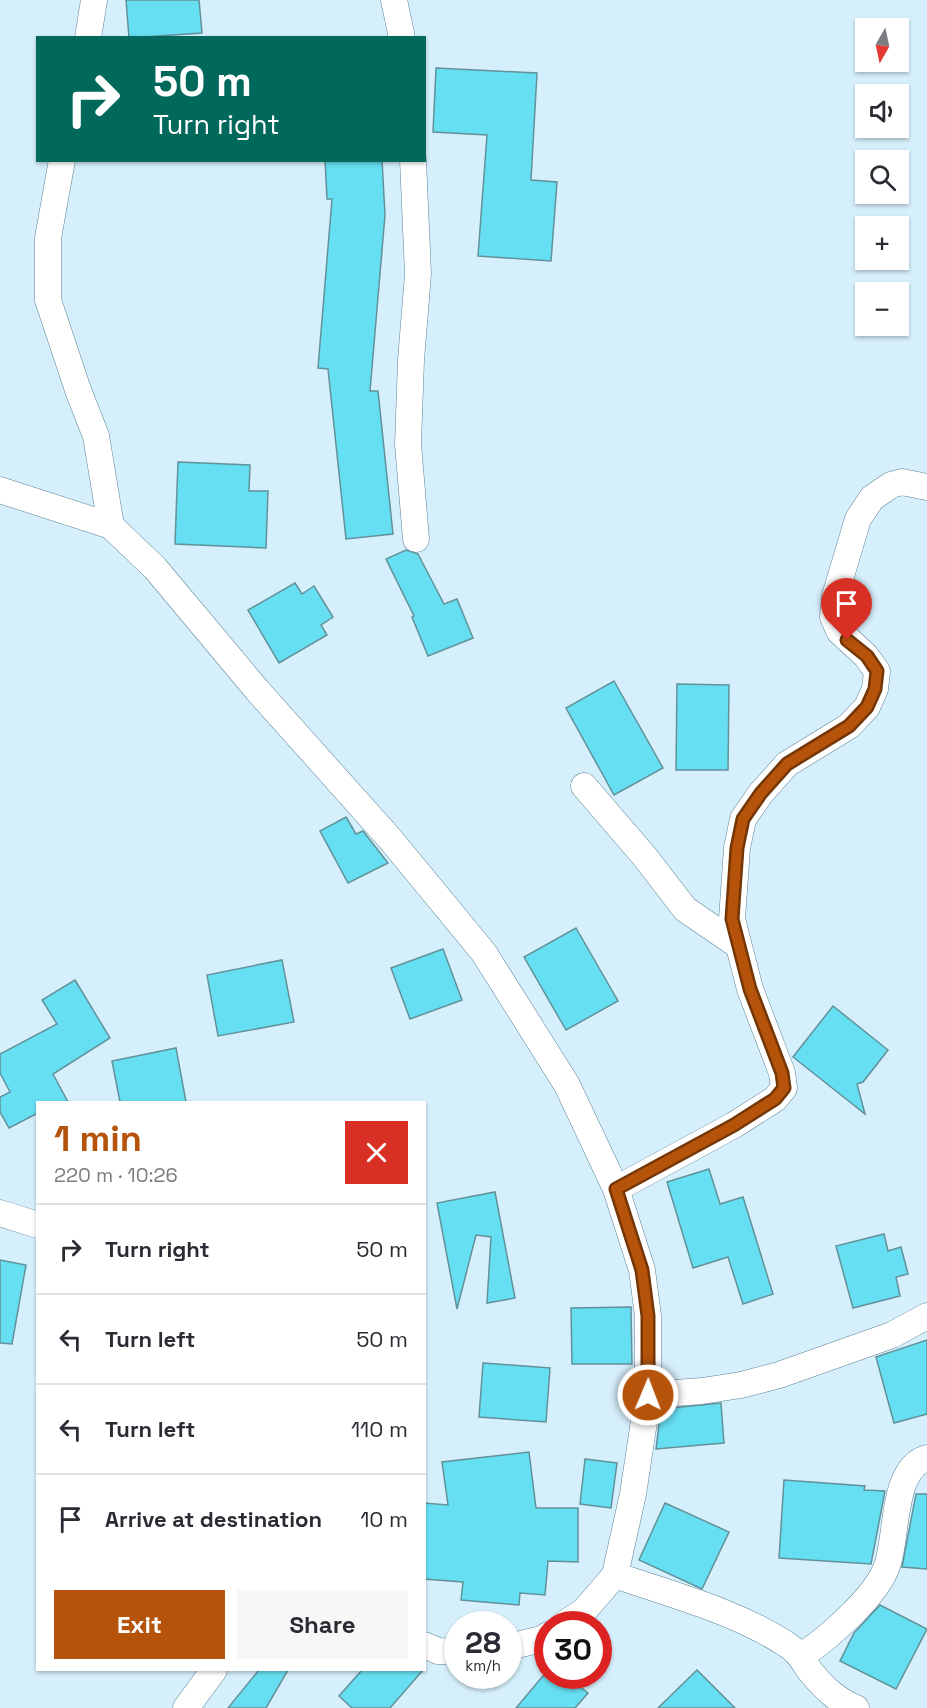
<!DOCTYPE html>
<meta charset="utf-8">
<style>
:root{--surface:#fff;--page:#f7f7f7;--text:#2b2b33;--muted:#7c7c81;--line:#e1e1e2;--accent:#b45309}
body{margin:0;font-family:"Space Grotesk",sans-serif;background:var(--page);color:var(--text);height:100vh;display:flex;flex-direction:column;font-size:22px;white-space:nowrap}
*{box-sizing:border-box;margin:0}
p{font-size:20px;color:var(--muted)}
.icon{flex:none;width:33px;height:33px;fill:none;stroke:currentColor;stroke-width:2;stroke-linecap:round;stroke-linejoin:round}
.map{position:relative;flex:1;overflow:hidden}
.side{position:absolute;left:36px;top:1101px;width:390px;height:570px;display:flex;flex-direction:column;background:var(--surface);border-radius:0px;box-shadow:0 2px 4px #0004}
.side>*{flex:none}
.banner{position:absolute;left:36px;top:36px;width:390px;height:126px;border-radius:0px;box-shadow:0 2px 4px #0004;background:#00695c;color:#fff;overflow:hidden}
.needle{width:39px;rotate:189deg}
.buttons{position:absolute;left:855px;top:18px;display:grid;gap:12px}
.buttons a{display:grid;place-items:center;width:54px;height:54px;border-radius:0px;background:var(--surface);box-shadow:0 2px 4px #0004;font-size:30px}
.speed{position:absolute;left:444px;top:1611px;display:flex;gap:12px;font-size:30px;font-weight:700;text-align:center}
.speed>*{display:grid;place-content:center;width:78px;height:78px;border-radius:50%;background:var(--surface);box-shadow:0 2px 4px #0004;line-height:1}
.speed small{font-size:15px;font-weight:400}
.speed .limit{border:9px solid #d22;background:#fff;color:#111}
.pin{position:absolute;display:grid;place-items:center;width:51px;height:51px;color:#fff;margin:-62px -26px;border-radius:50% 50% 50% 0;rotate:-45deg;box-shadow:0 0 6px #0007}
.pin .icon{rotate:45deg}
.me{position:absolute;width:66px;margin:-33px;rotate:1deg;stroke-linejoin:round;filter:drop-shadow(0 0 4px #0008)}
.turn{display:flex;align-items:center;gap:21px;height:126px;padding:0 18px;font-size:27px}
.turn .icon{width:78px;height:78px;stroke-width:2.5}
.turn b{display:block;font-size:42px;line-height:51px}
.round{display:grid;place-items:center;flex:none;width:63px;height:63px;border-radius:0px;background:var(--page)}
.headline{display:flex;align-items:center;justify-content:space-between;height:102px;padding:0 18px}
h1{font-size:36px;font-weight:700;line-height:45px;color:var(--accent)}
.primary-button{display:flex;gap:12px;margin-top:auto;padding:12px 18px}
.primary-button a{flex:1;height:69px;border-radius:0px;background:var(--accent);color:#fff;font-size:24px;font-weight:700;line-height:69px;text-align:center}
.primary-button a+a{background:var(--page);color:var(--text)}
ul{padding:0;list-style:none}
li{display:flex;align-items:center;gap:18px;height:90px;padding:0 18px;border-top:2px solid var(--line)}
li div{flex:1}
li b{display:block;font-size:22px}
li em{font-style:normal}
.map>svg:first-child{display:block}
</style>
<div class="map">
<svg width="927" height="1708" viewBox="0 0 927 1708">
<rect width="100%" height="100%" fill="#d6effc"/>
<g fill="#67dff2" stroke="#61929a" stroke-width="1.5">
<path d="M 126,0 L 199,0 L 202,33 L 129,38 Z"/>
<path d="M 436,68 L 537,73 L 531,180 L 557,182 L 551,261 L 478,256 L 487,135 L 433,132 Z"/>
<path d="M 325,160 L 382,160 L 385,215 L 370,391 L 378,391 L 393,534 L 346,539 L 328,369 L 318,368 L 332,199 L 327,199 Z"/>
<path d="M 178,462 L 250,465 L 249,491 L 268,491 L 266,548 L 175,544 Z"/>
<path d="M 406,550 L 418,554 L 444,604 L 457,599 L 473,638 L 428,656 L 412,617 L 414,616 L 386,559 Z"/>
<path d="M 295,583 L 302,594 L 314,586 L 333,617 L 321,625 L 327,635 L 279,663 L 248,610 Z"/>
<path d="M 614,681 L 663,768 L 614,795 L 566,708 Z"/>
<path d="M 677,684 L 729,685 L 728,770 L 676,770 Z"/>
<path d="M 346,817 L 356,834 L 363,831 L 388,863 L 348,883 L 320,831 Z"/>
<path d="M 576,928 L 618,1001 L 566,1030 L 524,957 Z"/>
<path d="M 443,949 L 462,1000 L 410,1019 L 391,968 Z"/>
<path d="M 282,960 L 294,1022 L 218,1036 L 207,975 Z"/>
<path d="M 75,980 L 110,1038 L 53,1074 L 68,1102 L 38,1102 L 38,1113 L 9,1128 L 0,1112 L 0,1097 L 10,1092 L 0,1073 L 0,1054 L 57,1024 L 42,1000 Z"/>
<path d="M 833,1006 L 888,1050 L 863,1082 L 857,1084 L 865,1114 L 793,1057 Z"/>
<path d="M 176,1048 L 186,1102 L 120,1102 L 112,1061 Z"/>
<path d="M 709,1169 L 720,1204 L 743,1197 L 773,1294 L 743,1304 L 728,1257 L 693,1268 L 667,1182 Z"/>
<path d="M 495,1192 L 515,1298 L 487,1303 L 491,1237 L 476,1235 L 457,1309 L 437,1203 Z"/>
<path d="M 884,1234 L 888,1251 L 901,1247 L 908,1274 L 896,1277 L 900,1296 L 853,1308 L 836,1246 Z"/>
<path d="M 0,1260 L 26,1265 L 12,1344 L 0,1343 Z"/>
<path d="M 631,1307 L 632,1364 L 572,1364 L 571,1308 Z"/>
<path d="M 927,1340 L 927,1414 L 894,1423 L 876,1357 Z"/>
<path d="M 483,1363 L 550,1368 L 546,1422 L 479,1417 Z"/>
<path d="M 721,1403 L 724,1443 L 656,1449 L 661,1409 Z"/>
<path d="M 529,1452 L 536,1508 L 578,1508 L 578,1562 L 548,1561 L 545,1595 L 520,1593 L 519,1605 L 461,1600 L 463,1582 L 424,1579 L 424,1503 L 448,1505 L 442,1462 Z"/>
<path d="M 585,1459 L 617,1463 L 611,1508 L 580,1504 Z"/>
<path d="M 784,1480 L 865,1486 L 864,1490 L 885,1491 L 871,1564 L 779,1558 Z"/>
<path d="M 916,1494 L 927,1494 L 927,1569 L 902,1567 Z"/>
<path d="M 665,1503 L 729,1532 L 702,1589 L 639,1560 Z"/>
<path d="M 880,1605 L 927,1629 L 896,1689 L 840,1661 L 854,1633 Z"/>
<path d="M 259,1670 L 288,1670 L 266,1708 L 228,1708 Z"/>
<path d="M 362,1670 L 423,1670 L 390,1708 L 352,1708 L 339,1696 Z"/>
<path d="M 697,1670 L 735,1708 L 658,1708 Z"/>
<path d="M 543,1676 L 566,1676 L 588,1693 L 575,1708 L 516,1708 Z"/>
</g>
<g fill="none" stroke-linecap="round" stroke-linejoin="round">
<defs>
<g id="street">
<path d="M 394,0 L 402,38"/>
<path d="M 88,38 L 94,0"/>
<path d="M 62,160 L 48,238 L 48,300 L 78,390 L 96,436 L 111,526"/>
<path d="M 413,160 L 418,274 L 411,360 L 408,444 L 416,539"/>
<path d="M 0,490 L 111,526 L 155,568 L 257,690 L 391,840 L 484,953 L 567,1085 L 616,1189 L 642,1270 L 648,1316 L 648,1395 L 633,1494 L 615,1575 L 584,1611 L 564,1624"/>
<path d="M 584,786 L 645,857 L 685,909 L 736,944"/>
<path d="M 616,1189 L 734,1125 L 775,1099 L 784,1088 L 782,1073 L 750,989 L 732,919 L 737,848 L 743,819 L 761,793 L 787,764 L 849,726 L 867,707 L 875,689 L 877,671 L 866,656 L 839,631 L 833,617 L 835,596 L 858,519 L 872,498 L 891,485 L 902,482 L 927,487"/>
<path d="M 0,1213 L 38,1225"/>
<path d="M 648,1395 L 702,1391 L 741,1385 L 779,1375 L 892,1335 L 927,1316"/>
<path d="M 615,1575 C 672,1595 735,1611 786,1644 C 799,1652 802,1660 810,1671 C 824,1688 836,1700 856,1708"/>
<path d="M 424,1645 L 438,1651 L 458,1652"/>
<path d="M 508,1647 L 542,1639 L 548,1635"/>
<path d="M 802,1656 C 829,1637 876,1597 887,1566 C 898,1536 891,1469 927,1458"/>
<path d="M 186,1708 L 214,1670"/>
</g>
</defs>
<use href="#street" stroke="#5c8497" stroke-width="27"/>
<use href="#street" stroke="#fff" stroke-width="26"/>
</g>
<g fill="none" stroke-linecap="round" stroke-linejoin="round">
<defs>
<path id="route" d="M 648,1395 L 648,1316 L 642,1270 L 616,1189 L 734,1125 L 775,1099 L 784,1088 L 782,1073 L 750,989 L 732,919 L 737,848 L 743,819 L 761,793 L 787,764 L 849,726 L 867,707 L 875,689 L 877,671 L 867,656 L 847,640"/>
</defs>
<use href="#route" stroke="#753606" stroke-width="15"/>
<use href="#route" stroke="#b45309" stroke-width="10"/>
</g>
</svg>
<div class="buttons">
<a><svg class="needle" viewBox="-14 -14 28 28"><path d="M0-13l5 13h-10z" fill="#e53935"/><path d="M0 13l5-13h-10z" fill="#7c7c81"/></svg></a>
<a><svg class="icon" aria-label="sound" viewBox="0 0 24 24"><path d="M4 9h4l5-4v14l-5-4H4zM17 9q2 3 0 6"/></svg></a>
<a><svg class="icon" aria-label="search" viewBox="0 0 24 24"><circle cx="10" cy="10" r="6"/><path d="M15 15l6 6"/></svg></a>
<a>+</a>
<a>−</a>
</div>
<div class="speed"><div>28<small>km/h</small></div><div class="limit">30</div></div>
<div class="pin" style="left:847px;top:640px;background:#d93025"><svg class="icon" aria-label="arrive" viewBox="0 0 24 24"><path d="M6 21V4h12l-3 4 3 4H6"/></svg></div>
<svg class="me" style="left:648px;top:1395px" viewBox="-20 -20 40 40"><circle r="17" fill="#b45309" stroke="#fff" stroke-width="3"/><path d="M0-11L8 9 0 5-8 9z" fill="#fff"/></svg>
<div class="banner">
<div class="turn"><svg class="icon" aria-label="right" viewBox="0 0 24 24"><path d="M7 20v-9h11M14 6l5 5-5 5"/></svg><div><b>50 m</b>Turn right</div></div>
</div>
<section class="side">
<div class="headline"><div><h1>1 min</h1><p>220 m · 10:26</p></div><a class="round" style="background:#d93025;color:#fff"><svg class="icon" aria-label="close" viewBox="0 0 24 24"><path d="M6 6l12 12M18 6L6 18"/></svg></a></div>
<ul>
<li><svg class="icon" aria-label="right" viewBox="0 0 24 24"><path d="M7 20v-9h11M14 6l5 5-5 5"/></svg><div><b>Turn right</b></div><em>50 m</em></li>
<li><svg class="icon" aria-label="left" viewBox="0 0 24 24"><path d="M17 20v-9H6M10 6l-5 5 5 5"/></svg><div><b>Turn left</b></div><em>50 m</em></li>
<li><svg class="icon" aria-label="left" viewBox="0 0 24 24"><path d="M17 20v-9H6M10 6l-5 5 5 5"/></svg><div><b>Turn left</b></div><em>110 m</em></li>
<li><svg class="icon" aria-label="arrive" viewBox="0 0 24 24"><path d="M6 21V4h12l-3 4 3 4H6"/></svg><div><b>Arrive at destination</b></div><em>10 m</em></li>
</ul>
<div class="primary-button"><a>Exit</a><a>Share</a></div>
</section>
</div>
